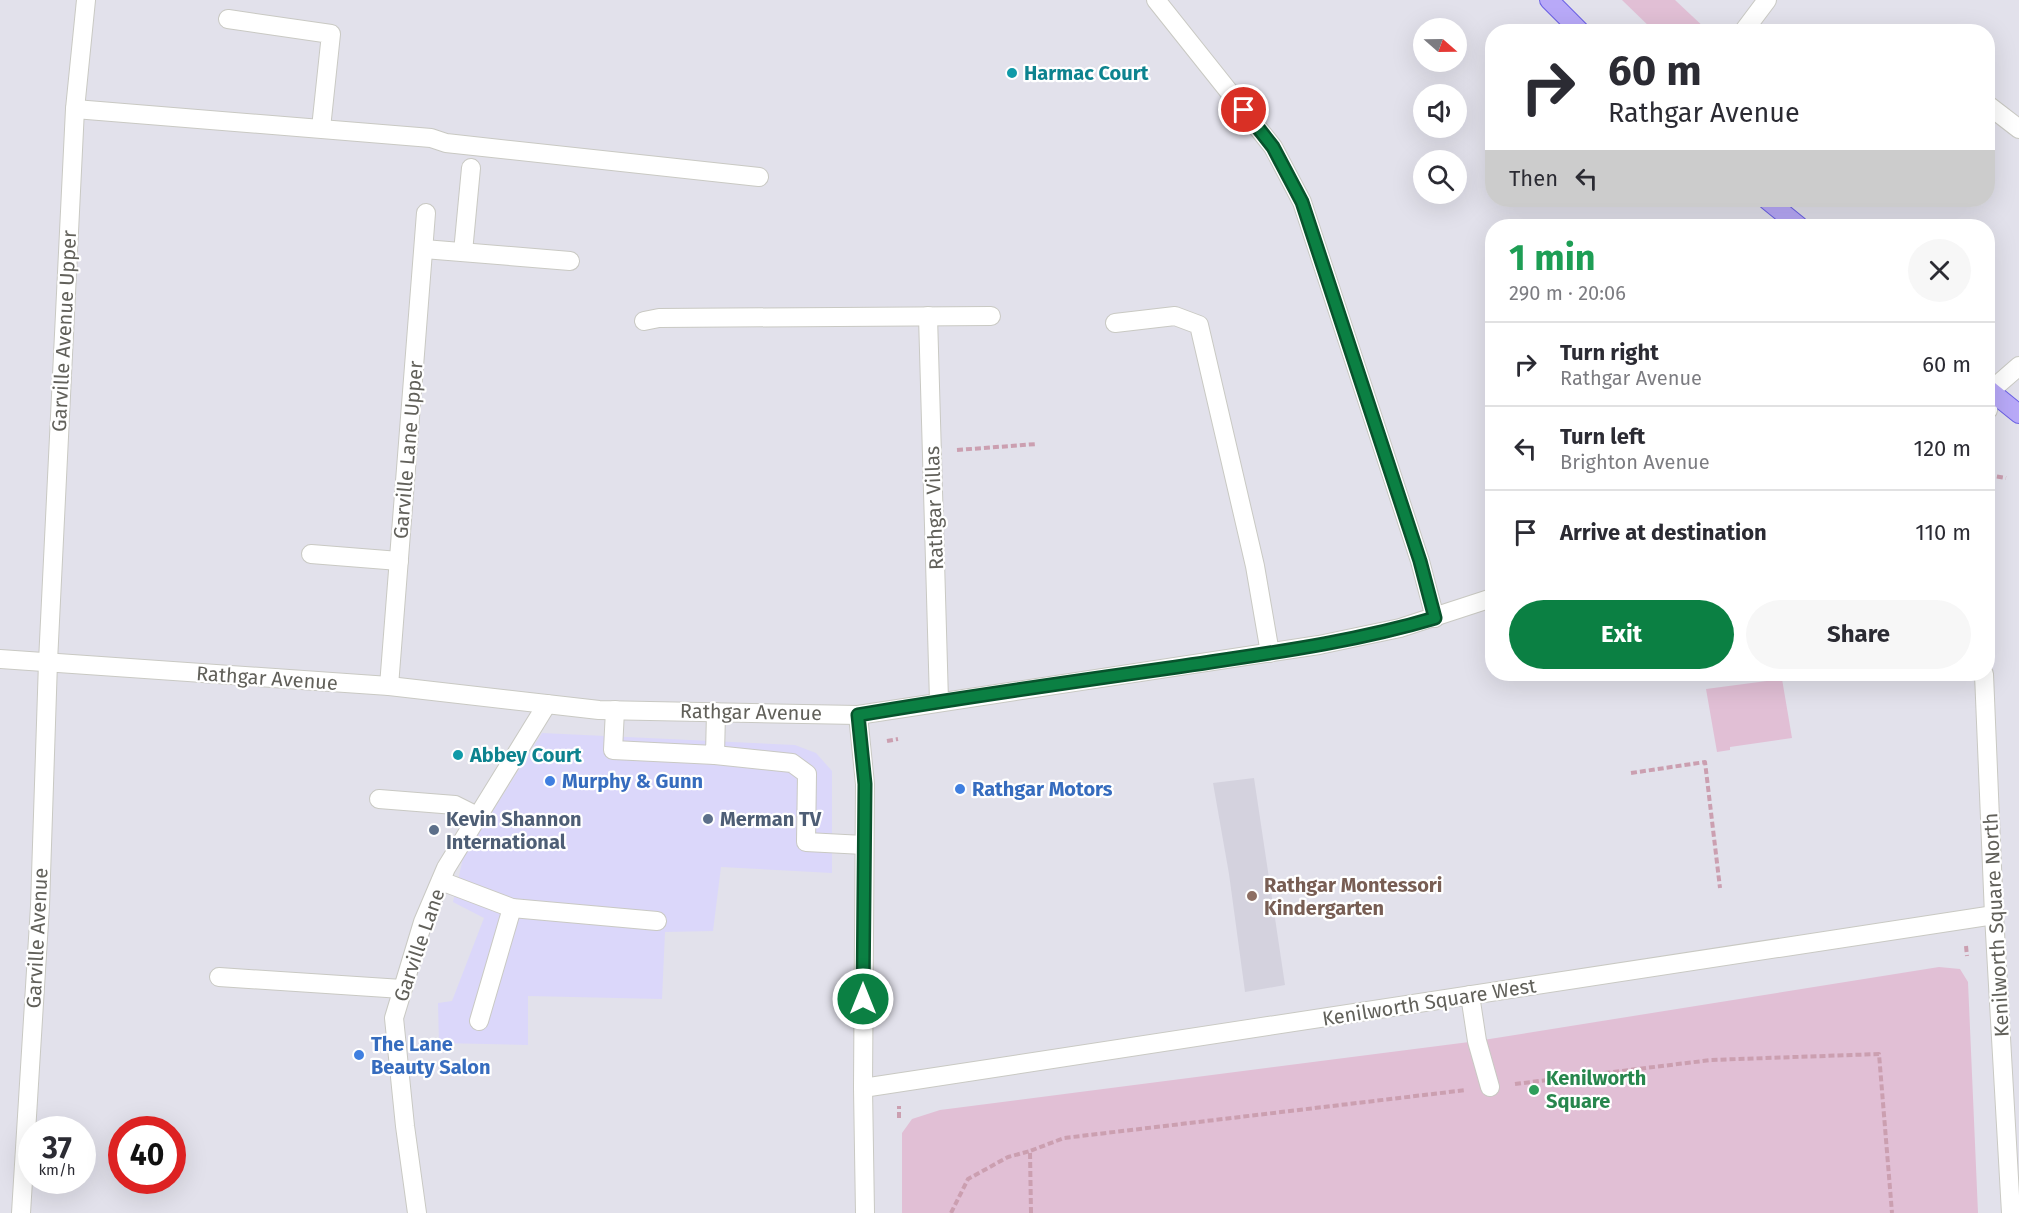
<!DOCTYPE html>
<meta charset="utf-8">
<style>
:root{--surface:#fff;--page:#f7f7f7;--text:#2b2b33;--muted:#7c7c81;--line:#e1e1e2;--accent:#0b8043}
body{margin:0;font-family:"Fira Sans",sans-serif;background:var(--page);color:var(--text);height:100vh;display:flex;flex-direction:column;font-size:22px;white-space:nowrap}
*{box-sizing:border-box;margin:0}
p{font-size:20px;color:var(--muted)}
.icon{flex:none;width:33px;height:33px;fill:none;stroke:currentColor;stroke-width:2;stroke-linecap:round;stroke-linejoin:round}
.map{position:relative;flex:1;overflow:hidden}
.side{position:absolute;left:1485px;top:219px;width:510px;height:462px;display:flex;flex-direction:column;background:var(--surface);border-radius:24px;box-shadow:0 6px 24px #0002}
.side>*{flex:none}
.hud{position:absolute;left:1485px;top:24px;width:510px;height:183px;border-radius:24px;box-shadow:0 6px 24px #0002;background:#fff;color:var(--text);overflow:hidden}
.needle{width:39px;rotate:110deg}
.controls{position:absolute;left:1413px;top:18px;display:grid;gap:12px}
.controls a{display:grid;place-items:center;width:54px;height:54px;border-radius:50%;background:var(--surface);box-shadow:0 6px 24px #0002;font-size:30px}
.speed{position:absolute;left:18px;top:1116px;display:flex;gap:12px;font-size:30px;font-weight:700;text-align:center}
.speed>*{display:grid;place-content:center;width:78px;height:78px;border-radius:50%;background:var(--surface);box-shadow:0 6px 24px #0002;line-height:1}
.speed small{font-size:15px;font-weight:400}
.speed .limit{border:9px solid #d22;background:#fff;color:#111}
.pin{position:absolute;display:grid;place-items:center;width:51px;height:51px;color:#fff;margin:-26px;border:3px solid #fff;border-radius:50%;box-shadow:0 2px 6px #0007}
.me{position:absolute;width:66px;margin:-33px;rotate:0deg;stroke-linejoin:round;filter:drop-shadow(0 0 4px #0008)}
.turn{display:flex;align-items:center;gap:21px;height:126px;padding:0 24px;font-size:27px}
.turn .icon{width:78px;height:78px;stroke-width:2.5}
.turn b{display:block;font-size:42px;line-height:51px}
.then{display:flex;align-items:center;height:57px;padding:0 24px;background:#0003;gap:12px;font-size:22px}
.round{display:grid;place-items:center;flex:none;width:63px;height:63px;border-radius:32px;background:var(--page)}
.headline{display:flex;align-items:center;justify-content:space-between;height:102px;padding:0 24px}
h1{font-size:36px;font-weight:700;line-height:45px;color:#1e9e55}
.cta{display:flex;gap:12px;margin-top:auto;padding:12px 24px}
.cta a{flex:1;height:69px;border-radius:36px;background:var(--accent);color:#fff;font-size:24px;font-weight:700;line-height:69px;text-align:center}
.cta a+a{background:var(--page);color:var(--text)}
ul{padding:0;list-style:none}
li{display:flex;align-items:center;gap:18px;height:84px;padding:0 24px;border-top:2px solid var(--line)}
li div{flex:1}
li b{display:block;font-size:22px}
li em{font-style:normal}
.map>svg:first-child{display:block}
</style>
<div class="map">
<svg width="2019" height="1213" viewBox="0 0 2019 1213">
<rect width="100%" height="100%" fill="#e2e1eb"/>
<path fill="#dbd7fa" d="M 542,733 L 795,745 L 816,753 L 832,771 L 832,873 L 721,867 L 713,931 L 665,932 L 662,999 L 528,996 L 528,1045 L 439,1043 L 438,1003 L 452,1001 L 484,918 L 453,902 L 463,858 Z"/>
<path fill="#d4d2de" d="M 1254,778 L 1285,985 L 1245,992 L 1229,874 L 1213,783 Z"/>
<g fill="#e1bfd5">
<path d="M 1622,0 L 1675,0 L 1708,31 L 1654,31 Z"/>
<path d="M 1782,679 L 1792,738 L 1730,747 L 1730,750 L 1717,752 L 1706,689 Z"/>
<path d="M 1939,967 L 1960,969 L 1968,982 L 1978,1213 L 902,1213 L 902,1133 L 912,1119 L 940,1110 L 1477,1041 Z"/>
</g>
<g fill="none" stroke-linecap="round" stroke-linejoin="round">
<defs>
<g id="minor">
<path d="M 1156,0 L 1273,147 L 1302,202 L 1420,561 L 1435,618"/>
<path d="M 228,19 L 331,34 L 321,128"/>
<path d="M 1743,32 L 1767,0"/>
<path d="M 1988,105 L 2019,129"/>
<path d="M 75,109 L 431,138 L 446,143 L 759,177"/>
<path d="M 424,249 L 570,261"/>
<path d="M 463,252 L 471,168"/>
<path d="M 928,316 L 939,701"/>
<path d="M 644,321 L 659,318 L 991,316"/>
<path d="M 1115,323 L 1175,316 L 1199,325 L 1255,566 L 1270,653"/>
<path d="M 1988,393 L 2019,366"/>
<path d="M 1988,410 L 1990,392"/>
<path d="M 311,554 L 399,561"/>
<path d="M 0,659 L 389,686 L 599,710 L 858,715 L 1319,645 L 1400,628 L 1492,598"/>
<path d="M 1984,674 L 1994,915 L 2011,1213"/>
<path d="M 389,686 L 426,213"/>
<path d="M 615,710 L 613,750 L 715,755 L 716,712"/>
<path d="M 858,715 L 865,784 L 863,1088 L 865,1213"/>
<path d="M 715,755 L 792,763 L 807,774 L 806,842 L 864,845"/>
<path d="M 379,799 L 455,805 L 479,817"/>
<path d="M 441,881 L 512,908 L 657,921"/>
<path d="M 219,977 L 402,989"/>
<path d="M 1470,995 L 1477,1041 L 1490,1087"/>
<path d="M 479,1021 L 512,908"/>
<path d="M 863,1088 L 1994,915"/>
<path d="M 21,1213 L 40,906 L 48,662 L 75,109 L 86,0"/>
<path d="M 417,1213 L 405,1126 L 394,1018 L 423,922 L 446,868 L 547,704"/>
</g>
<g id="major">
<path d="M 1549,0 L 1581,32"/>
<path d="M 1767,200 L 1799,226"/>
<path d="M 1988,389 L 2019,414"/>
</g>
</defs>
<use href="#minor" stroke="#c9c9c3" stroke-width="20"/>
<use href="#major" stroke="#6a60e5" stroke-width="20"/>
<g stroke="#cb9fb0" stroke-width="4" stroke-dasharray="6 3" stroke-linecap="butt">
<path d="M 957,450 L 1037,444"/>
<path d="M 1988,475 L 2006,478"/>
<path d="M 887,741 L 898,739"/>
<path d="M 1631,773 L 1705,762 L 1720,888"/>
<path d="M 1966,946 L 1967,956"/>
<path d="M 1515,1084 L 1711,1060 L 1879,1054 L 1892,1213"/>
<path d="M 899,1118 L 899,1106"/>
<path d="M 951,1213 L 968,1179 L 1008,1157 L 1030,1151"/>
<path d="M 1031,1213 L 1030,1151 L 1064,1138 L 1466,1090"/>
</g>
<use href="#minor" stroke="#fff" stroke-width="18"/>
<use href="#major" stroke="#b8a9f8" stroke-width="18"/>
</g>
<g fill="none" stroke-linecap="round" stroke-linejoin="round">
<defs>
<path id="route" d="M 863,999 L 865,784 L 858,715 C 964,697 1070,682 1177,667 C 1263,654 1351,643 1435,618 L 1420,561 L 1302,202 L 1273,147 L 1244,110"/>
</defs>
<use href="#route" stroke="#07532c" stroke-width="15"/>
<use href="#route" stroke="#0b8043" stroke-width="10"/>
</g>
<g fill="#0f9aa8" stroke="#fff" stroke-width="2">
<circle cx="1012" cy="73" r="6"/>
<circle cx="458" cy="755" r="6"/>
</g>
<g fill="#3f7fe0" stroke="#fff" stroke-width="2">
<circle cx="550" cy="781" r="6"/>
<circle cx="960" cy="789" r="6"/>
<circle cx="359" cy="1055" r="6"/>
</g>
<g fill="#5c6f8a" stroke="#fff" stroke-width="2">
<circle cx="708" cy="819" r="6"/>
<circle cx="434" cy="830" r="6"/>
</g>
<circle fill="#8d6e63" stroke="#fff" stroke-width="2" cx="1252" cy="896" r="6"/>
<circle fill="#2e9e5b" stroke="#fff" stroke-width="2" cx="1534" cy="1090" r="6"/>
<g text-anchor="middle" stroke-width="4.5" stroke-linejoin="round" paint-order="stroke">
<g font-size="20" font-weight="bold" fill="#0d838f" stroke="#fff" text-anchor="start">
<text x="1024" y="80">Harmac Court</text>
<text x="470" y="762">Abbey Court</text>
</g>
<g font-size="20" fill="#61605a" stroke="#fff">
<text transform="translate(64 331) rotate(-87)" y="7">Garville Avenue Upper</text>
<text transform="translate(408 450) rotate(-85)" y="7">Garville Lane Upper</text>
<text transform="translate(934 508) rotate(-92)" y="7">Rathgar Villas</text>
<text transform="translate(267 678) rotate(4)" y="7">Rathgar Avenue</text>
<text transform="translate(751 712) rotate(1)" y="7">Rathgar Avenue</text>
<text transform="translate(1996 925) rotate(-93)" y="7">Kenilworth Square North</text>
<text transform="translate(37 938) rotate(-87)" y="7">Garville Avenue</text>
<text transform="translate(419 945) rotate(-71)" y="7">Garville Lane</text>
<text transform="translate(1429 1002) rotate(-9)" y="7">Kenilworth Square West</text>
</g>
<g font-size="20" font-weight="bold" fill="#366cbe" stroke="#fff" text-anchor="start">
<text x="562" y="788">Murphy &amp; Gunn</text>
<text x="972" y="796">Rathgar Motors</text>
<text x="371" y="1051">The Lane<tspan x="371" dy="23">Beauty Salon</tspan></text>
</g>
<g font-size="20" font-weight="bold" fill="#4e5e75" stroke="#fff" text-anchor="start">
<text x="446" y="826">Kevin Shannon<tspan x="446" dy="23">International</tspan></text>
<text x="720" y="826">Merman TV</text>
</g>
<g font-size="20" font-weight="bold" fill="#785e54" stroke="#fff" text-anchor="start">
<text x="1264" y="892">Rathgar Montessori<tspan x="1264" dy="23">Kindergarten</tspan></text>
</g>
<g font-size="20" font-weight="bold" fill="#27864d" stroke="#fff" text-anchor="start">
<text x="1546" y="1085">Kenilworth<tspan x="1546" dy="23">Square</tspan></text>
</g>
</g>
</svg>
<div class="controls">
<a><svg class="needle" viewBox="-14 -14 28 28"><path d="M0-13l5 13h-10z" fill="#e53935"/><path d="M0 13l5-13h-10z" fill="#7c7c81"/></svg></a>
<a><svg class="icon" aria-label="sound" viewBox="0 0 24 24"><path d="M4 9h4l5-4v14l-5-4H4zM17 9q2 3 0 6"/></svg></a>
<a><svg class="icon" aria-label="search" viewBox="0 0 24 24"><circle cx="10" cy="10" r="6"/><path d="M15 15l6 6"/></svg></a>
</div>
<div class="speed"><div>37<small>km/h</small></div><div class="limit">40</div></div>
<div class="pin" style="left:1244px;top:110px;background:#d93025"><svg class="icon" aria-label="arrive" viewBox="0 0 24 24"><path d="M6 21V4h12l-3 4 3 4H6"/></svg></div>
<svg class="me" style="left:863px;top:999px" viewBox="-20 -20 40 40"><circle r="17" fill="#0b8043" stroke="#fff" stroke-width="3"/><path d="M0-11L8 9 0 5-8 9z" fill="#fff"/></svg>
<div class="hud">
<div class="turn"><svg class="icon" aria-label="right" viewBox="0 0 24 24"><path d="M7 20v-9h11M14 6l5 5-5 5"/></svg><div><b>60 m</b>Rathgar Avenue</div></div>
<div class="then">Then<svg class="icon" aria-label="left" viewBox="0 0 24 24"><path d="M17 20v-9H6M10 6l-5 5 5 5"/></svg></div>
</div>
<section class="side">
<div class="headline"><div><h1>1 min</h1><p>290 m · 20:06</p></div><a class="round"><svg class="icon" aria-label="close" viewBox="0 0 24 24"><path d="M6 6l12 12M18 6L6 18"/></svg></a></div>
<ul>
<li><svg class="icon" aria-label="right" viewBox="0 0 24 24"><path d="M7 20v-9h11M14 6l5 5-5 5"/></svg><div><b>Turn right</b><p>Rathgar Avenue</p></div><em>60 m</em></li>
<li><svg class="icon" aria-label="left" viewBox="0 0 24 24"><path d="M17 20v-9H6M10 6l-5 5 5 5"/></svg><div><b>Turn left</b><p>Brighton Avenue</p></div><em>120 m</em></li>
<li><svg class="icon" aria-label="arrive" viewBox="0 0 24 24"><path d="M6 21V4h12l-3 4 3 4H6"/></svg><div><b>Arrive at destination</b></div><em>110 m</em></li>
</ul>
<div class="cta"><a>Exit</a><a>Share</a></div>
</section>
</div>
